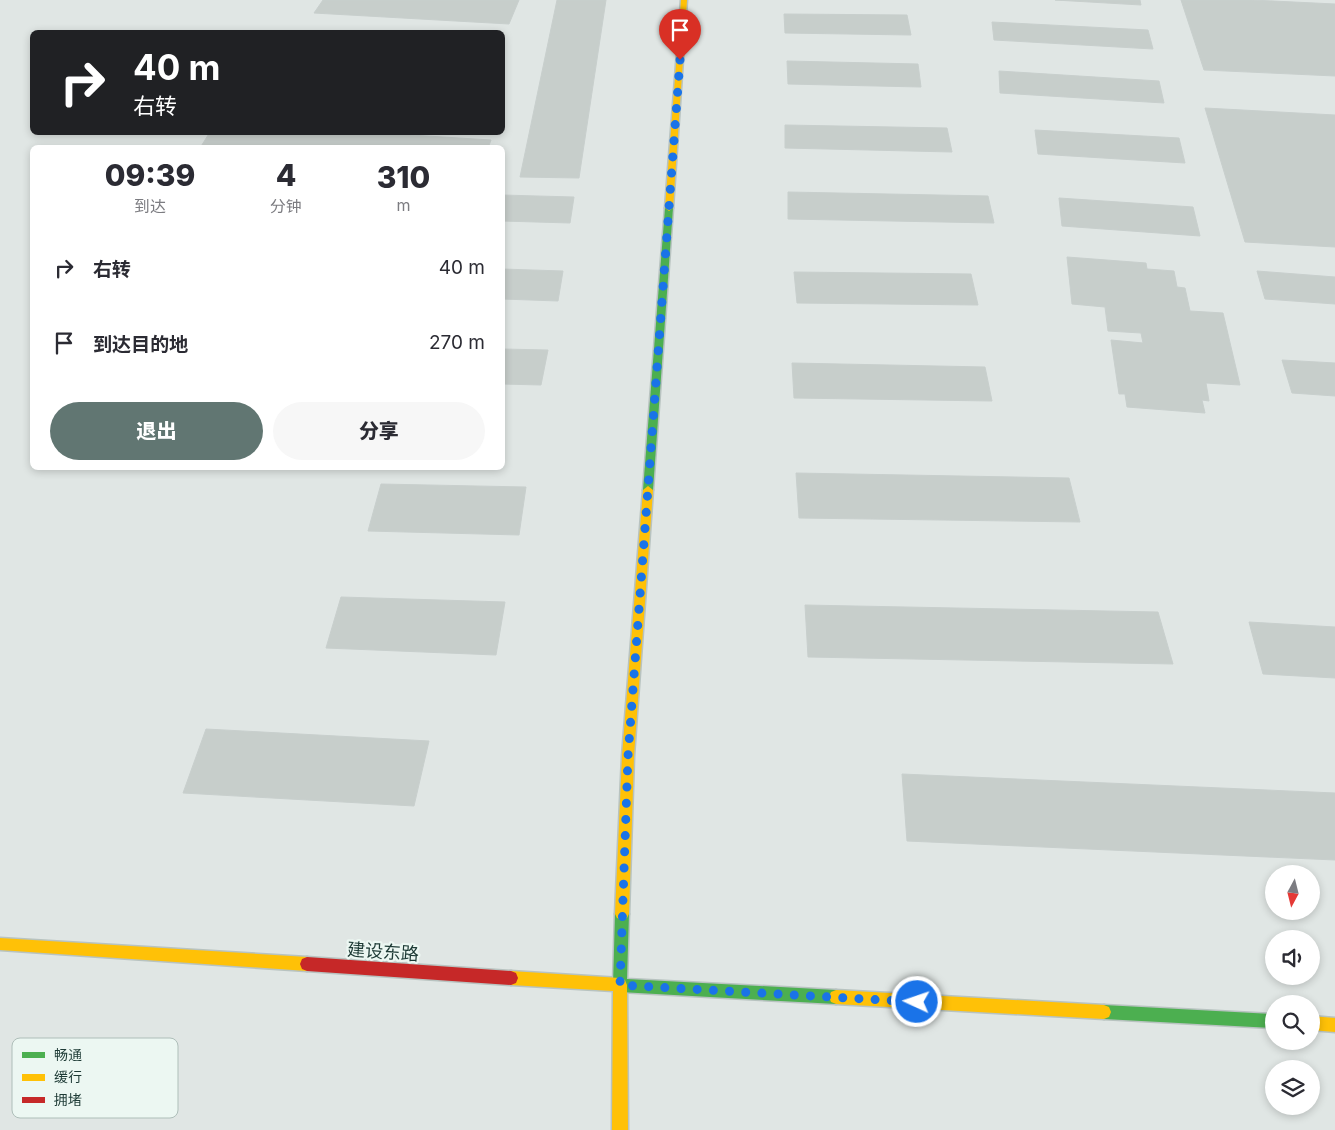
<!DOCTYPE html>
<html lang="zh">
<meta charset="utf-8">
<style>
:root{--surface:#fff;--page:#f7f7f7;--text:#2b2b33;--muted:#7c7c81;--accent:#617672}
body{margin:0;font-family:Inter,"Noto Sans SC",sans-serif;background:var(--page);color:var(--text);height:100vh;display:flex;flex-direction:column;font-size:19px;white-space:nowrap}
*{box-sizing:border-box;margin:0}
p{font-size:16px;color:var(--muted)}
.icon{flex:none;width:28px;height:28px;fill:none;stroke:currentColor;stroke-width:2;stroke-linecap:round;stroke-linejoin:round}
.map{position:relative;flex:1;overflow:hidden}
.details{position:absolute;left:30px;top:145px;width:475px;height:325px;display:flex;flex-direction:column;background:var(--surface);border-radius:8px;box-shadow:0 2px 8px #0003}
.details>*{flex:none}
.banner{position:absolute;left:30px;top:30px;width:475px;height:105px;border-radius:8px;box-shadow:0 2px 8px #0003;background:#202124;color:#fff;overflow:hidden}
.needle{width:32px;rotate:187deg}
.tools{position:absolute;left:1265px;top:865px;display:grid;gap:10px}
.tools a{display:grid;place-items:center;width:55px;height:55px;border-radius:50%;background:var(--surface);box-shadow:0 2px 8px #0003;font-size:25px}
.pin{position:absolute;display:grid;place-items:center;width:42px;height:42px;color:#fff;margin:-51px -21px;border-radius:50% 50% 50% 0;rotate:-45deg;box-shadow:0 0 5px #0007}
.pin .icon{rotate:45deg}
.me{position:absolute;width:55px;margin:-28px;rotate:273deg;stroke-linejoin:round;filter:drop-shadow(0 0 4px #0008)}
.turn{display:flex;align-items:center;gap:18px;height:105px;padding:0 20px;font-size:22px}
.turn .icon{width:65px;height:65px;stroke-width:2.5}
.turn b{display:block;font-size:35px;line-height:42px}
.eta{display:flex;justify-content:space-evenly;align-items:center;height:85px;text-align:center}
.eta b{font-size:30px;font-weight:800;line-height:35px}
.primary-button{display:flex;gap:10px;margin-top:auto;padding:10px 20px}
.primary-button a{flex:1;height:58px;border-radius:30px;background:var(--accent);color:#fff;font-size:20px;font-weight:800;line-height:58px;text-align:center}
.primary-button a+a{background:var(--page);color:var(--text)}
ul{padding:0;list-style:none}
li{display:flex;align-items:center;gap:15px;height:75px;padding:0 20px}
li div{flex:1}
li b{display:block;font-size:19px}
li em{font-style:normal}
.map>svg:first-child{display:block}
</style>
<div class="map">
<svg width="1335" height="1130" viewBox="0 0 1335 1130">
<rect width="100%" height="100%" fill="#e0e6e4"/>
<g fill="#c7cecb" stroke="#c8cfcd">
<path d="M 323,0 L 519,0 L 509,24 L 314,13 Z"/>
<path d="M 557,0 L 606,0 L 579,178 L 520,177 Z"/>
<path d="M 1055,0 L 1140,0 L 1141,5 Z"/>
<path d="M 1181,0 L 1252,0 L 1335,4 L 1335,76 L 1204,70 Z"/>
<path d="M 784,14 L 907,15 L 911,35 L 785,33 Z"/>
<path d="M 992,22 L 1148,30 L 1153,49 L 994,40 Z"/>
<path d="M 787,61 L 918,64 L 921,87 L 788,84 Z"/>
<path d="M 999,71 L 1159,81 L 1164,103 L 1000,93 Z"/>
<path d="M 1205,108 L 1335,115 L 1335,247 L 1245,242 Z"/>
<path d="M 785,125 L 947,128 L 952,152 L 785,148 Z"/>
<path d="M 1035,130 L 1179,138 L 1185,163 L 1038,154 Z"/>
<path d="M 210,132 L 362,132 L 491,140 L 488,148 L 200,148 Z"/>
<path d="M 788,192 L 988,196 L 994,223 L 788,219 Z"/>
<path d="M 502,195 L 574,197 L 570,223 L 502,221 Z"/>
<path d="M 1059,198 L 1193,207 L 1200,236 L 1062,226 Z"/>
<path d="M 1067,257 L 1146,263 L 1147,269 L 1174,271 L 1177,287 L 1185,288 L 1190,311 L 1223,313 L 1240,385 L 1206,383 L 1209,401 L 1202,400 L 1205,413 L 1127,407 L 1125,394 L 1119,394 L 1111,340 L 1143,343 L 1141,333 L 1108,331 L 1105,307 L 1072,304 Z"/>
<path d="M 502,269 L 563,271 L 558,301 L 502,299 Z"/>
<path d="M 1257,271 L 1335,277 L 1335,304 L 1265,299 Z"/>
<path d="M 794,272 L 971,274 L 978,305 L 797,303 Z"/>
<path d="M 502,349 L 548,350 L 541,385 L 502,384 Z"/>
<path d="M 1282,360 L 1335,363 L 1335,396 L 1292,393 Z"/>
<path d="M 792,363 L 985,367 L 992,401 L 794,398 Z"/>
<path d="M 796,473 L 1069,478 L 1080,522 L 799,518 Z"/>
<path d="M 381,484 L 526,487 L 519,535 L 368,531 Z"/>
<path d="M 341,597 L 505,602 L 496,655 L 326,648 Z"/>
<path d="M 805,605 L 1158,612 L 1173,664 L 808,657 Z"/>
<path d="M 1249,622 L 1335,627 L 1335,678 L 1263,674 Z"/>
<path d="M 206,729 L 429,741 L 414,806 L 183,793 Z"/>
<path d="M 902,774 L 1335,793 L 1335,860 L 907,841 Z"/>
</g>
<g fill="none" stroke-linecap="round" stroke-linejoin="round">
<defs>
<g id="fast">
<path d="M 669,205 L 673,208 L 653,490 L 648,494 L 643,490 L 665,208 Z"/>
<path d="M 622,908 L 627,910 L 629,914 L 627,979 L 836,990 L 841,992 L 843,997 L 841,1002 L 836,1004 L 620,992 L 615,990 L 613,985 L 615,914 L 617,910 Z"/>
<path d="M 1104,1005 L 1274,1014 L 1274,1028 L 1104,1019 L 1099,1017 L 1097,1012 L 1099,1007 Z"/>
</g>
<g id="slow">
<path d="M 681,0 L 687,0 L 673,208 L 669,211 L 665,208 Z"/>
<path d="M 648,486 L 653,490 L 634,756 L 629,914 L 627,918 L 622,920 L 617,918 L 615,914 L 622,756 L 643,490 Z"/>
<path d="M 0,938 L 307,957 L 312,959 L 314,964 L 312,969 L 307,971 L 0,950 Z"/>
<path d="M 511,971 L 620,978 L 625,980 L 627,985 L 628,1130 L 612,1130 L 613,991 L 511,985 L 506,983 L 504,978 L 506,973 Z"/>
<path d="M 836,990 L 1104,1005 L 1109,1007 L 1111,1012 L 1109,1017 L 1104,1019 L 836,1004 L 831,1002 L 829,997 L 831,992 Z"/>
<path d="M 1311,1016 L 1335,1018 L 1335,1032 L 1311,1030 Z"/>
</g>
<path id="jam" d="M 307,957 L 511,971 L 516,973 L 518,978 L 516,983 L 511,985 L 307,971 L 302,969 L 300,964 L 302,959 Z"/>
</defs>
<use href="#fast" stroke="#b8c3c0" stroke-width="3"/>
<use href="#slow" stroke="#b8c3c0" stroke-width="3"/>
<use href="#jam" stroke="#b8c3c0" stroke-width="3"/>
<use href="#fast" fill="#4caf50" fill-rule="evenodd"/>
<use href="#slow" fill="#ffc107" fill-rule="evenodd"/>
<use href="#jam" fill="#c62828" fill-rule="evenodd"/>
</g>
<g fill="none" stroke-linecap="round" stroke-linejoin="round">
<path stroke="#1a73e8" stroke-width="9" stroke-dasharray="0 16.2" d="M 680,60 L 628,756 L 620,985 L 917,1002"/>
</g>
<g text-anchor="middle" stroke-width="4.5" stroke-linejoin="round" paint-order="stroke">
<g font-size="18" fill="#1d3a35" stroke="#ecf7f2">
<text transform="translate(383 952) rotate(4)" y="6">建设东路</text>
</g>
</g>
<rect x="12" y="1038" width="166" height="80" rx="8" fill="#ecf7f2" stroke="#aebeb9" stroke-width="1"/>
<rect x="22" y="1052" width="23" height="6" fill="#4caf50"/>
<rect x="22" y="1074" width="23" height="7" fill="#ffc107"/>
<rect x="22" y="1097" width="23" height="6" fill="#c62828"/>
<g font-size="14" fill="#1d3a35">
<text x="54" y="1060">畅通</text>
<text x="54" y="1082">缓行</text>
<text x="54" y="1105">拥堵</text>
</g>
</svg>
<div class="tools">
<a><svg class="needle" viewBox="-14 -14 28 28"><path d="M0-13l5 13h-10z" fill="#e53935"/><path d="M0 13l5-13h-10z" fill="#7c7c81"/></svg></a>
<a><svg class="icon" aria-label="sound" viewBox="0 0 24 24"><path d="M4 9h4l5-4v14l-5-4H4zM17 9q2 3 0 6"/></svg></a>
<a><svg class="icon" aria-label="search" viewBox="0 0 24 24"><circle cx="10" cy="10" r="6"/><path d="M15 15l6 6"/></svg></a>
<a><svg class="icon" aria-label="layers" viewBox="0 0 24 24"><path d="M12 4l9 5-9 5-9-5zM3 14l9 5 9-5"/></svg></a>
</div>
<div class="pin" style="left:680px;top:60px;background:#d93025"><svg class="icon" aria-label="arrive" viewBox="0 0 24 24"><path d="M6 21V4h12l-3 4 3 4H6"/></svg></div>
<svg class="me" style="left:917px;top:1002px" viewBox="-20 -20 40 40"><circle r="17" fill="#1a73e8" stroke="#fff" stroke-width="3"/><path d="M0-11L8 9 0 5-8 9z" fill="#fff"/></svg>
<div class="banner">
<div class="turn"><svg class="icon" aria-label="right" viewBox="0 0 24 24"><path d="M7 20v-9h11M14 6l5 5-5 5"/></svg><div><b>40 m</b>右转</div></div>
</div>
<section class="details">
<div class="eta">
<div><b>09:39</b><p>到达</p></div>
<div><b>4</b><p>分钟</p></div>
<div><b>310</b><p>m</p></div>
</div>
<ul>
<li><svg class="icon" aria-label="right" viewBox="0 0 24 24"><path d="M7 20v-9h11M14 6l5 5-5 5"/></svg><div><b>右转</b></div><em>40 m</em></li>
<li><svg class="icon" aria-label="arrive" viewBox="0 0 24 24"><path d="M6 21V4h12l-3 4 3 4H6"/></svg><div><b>到达目的地</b></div><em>270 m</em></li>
</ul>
<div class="primary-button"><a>退出</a><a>分享</a></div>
</section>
</div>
